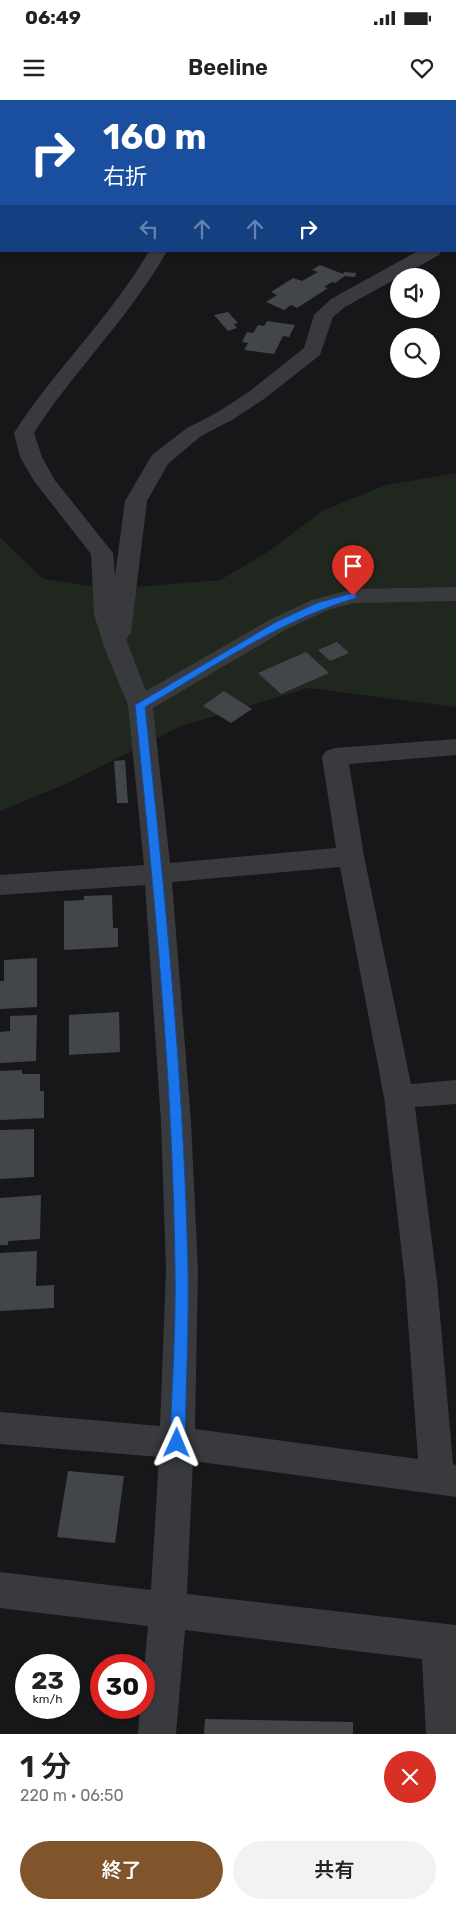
<!DOCTYPE html>
<html lang="ja">
<meta charset="utf-8">
<style>
:root{--surface:#fff;--page:#f2f2f2;--text:#222;--muted:#767676;--accent:#80552b}
body{margin:0;font-family:Rubik,"Noto Sans JP",sans-serif;background:var(--page);color:var(--text);height:100vh;display:flex;flex-direction:column;font-size:19px;white-space:nowrap}
*{box-sizing:border-box;margin:0}
p{font-size:16px;color:var(--muted)}
.icon{flex:none;width:28px;height:28px;fill:none;stroke:currentColor;stroke-width:2;stroke-linecap:round;stroke-linejoin:round}
.map{position:relative;height:1634px;overflow:hidden}
.drawer{display:flex;flex-direction:column;background:var(--surface);flex:1}
.drawer>*{flex:none}
.top-card{position:absolute;left:0px;top:0px;width:456px;height:152px;box-shadow:0 1px 4px #0004;background:#1a4fa0;color:#fff;overflow:hidden}
.tools{position:absolute;left:390px;top:168px;display:grid;gap:10px}
.tools a{display:grid;place-items:center;width:50px;height:50px;border-radius:50%;background:var(--surface);box-shadow:0 1px 4px #0004;font-size:25px}
.speed{position:absolute;left:15px;top:1554px;display:flex;gap:10px;font-size:25px;font-weight:700;text-align:center}
.speed>*{display:grid;place-content:center;width:65px;height:65px;border-radius:50%;background:var(--surface);box-shadow:0 1px 4px #0004;line-height:1}
.speed small{font-size:12px;font-weight:400}
.speed .limit{border:8px solid #d22;background:#fff;color:#111}
.pin{position:absolute;display:grid;place-items:center;width:42px;height:42px;color:#fff;margin:-51px -21px;border-radius:50% 50% 50% 0;rotate:-45deg;box-shadow:0 0 5px #0007}
.pin .icon{rotate:45deg}
.me{position:absolute;width:55px;margin:-28px;rotate:1deg;stroke-linejoin:round;filter:drop-shadow(0 0 4px #0008)}
.turn{display:flex;align-items:center;gap:18px;height:105px;padding:0 20px;font-size:22px}
.turn .icon{width:65px;height:65px;stroke-width:2.5}
.turn b{display:block;font-size:35px;line-height:42px}
.lanes{display:flex;align-items:center;height:48px;padding:0 20px;background:#0003;justify-content:center;gap:25px;direction:ltr}
.lanes .off{opacity:.35}
.round{display:grid;place-items:center;flex:none;width:52px;height:52px;border-radius:26px;background:var(--page)}
.overview{display:flex;align-items:center;justify-content:space-between;height:85px;padding:0 20px}
h1{font-size:30px;font-weight:600;line-height:38px}
.action{display:flex;gap:10px;margin-top:auto;padding:10px 20px}
.action a{flex:1;height:58px;border-radius:30px;background:var(--accent);color:#fff;font-size:20px;font-weight:600;line-height:58px;text-align:center}
.action a+a{background:var(--page);color:var(--text)}
.status{display:flex;justify-content:space-between;align-items:center;height:35px;padding:0 25px;background:var(--surface);direction:ltr}
.status svg{height:14px;fill:currentColor}
header{display:flex;justify-content:space-between;align-items:center;height:65px;padding:0 20px;background:var(--surface);font-size:22px;font-weight:600}
.map>svg:first-child{display:block}
</style>
<div class="status"><b>06:49</b><svg viewBox="0 0 49 12"><path d="M0 12V9h3v3zM5 12V6h3v6zM10 12V3h3v9zM15 12V0h3v12zM26 1h20v11H26zM47 4h2v5h-2z"/></svg></div>
<header><svg class="icon" aria-label="menu" viewBox="0 0 24 24"><path d="M4 6h16M4 12h16M4 18h16"/></svg>Beeline<svg class="icon" aria-label="heart" viewBox="0 0 24 24"><path d="M12 20l-8-8c-3-5 5-10 8-4 3-6 11-1 8 4z"/></svg></header>
<div class="map">
<svg width="456" height="1634" viewBox="0 0 456 1634">
<rect width="100%" height="100%" fill="#171719"/>
<path fill="#1f271f" d="M 456,373 L 456,607 L 308,588 L 181,626 L 68,683 L 0,711 L 0,437 L 43,479 L 110,489 L 220,480 L 266,453 L 322,411 L 386,385 Z"/>
<g fill="#434649">
<path d="M 320,165 L 343,174 L 344,172 L 356,173 L 355,177 L 345,176 L 335,183 L 332,182 L 324,187 L 328,188 L 297,208 L 291,205 L 284,210 L 266,202 L 277,195 L 271,192 L 293,178 L 302,181 L 318,172 L 312,170 Z"/>
<path d="M 228,212 L 238,223 L 234,224 L 237,228 L 228,231 L 214,215 Z"/>
<path d="M 267,221 L 295,225 L 289,237 L 283,236 L 274,254 L 244,250 L 248,243 L 242,242 L 247,232 L 253,233 L 258,225 L 264,226 Z"/>
<path d="M 337,542 L 349,553 L 330,561 L 318,550 Z"/>
<path d="M 306,552 L 329,573 L 281,594 L 258,573 Z"/>
<path d="M 224,591 L 252,609 L 231,623 L 203,606 Z"/>
<path d="M 125,660 L 128,703 L 117,703 L 114,661 Z"/>
<path d="M 112,795 L 113,828 L 118,828 L 118,847 L 64,850 L 64,801 L 84,800 L 84,796 Z"/>
<path d="M 37,858 L 37,907 L 0,909 L 0,881 L 4,881 L 4,860 Z"/>
<path d="M 119,912 L 120,952 L 69,955 L 69,915 Z"/>
<path d="M 37,915 L 36,961 L 0,963 L 0,932 L 10,931 L 10,916 Z"/>
<path d="M 22,970 L 22,974 L 40,974 L 40,991 L 44,991 L 44,1018 L 0,1020 L 0,971 Z"/>
<path d="M 34,1029 L 34,1077 L 0,1079 L 0,1030 Z"/>
<path d="M 41,1095 L 40,1139 L 8,1141 L 8,1145 L 0,1145 L 0,1098 Z"/>
<path d="M 37,1151 L 36,1186 L 54,1185 L 54,1208 L 0,1211 L 0,1153 Z"/>
<path d="M 68,1371 L 124,1376 L 115,1443 L 57,1437 Z"/>
<path d="M 205,1619 L 353,1622 L 353,1634 L 204,1634 Z"/>
</g>
<g fill="none" stroke-linecap="round" stroke-linejoin="round">
<g fill="#383a3e" fill-rule="evenodd">
<path d="M 86,0 L 102,0 L 103,1 L 87,1 Z"/>
<rect x="0" y="6" width="1" height="10"/>
<path d="M 149,151 L 167,151 C 130,217 75,269 34,333 L 42,357 L 54,379 L 113,453 L 115,476 L 125,401 L 152,355 L 187,328 L 218,312 L 250,291 L 304,248 L 314,215 L 331,199 L 418,151 L 441,151 L 439,155 L 345,207 L 333,217 L 320,255 L 264,299 L 232,320 L 201,336 L 168,364 L 147,401 L 131,533 L 126,539 L 146,591 L 271,519 L 312,500 L 353,489 L 456,487 L 456,501 L 354,503 L 328,510 L 287,529 L 153,608 L 170,763 L 336,748 L 322,657 L 326,651 L 335,648 L 456,639 L 456,655 L 349,664 L 364,756 L 411,984 L 456,980 L 456,1004 L 415,1007 L 437,1181 L 453,1364 L 456,1365 L 456,1397 L 193,1361 L 187,1494 L 456,1525 L 456,1634 L 426,1634 L 422,1559 L 185,1530 L 176,1634 L 138,1634 L 140,1608 L 144,1608 L 144,1570 L 148,1526 L 0,1508 L 0,1472 L 151,1490 L 159,1357 L 0,1344 L 0,1312 L 160,1326 L 166,1170 L 161,1022 L 145,785 L 0,795 L 0,775 L 144,765 L 128,605 L 105,549 L 94,515 L 91,454 L 34,381 L 20,357 L 14,333 C 55,269 111,217 149,151 ZM 340,767 L 384,997 L 405,1181 L 418,1359 L 195,1329 L 198,1170 L 191,1022 L 172,782 Z"/>
</g>
</g>
<path fill="#1a73e8" stroke="#114b97" d="M 353,493 L 356,493 L 356,498 C 280,520 213,567 145,607 C 165,793 184,981 188,1169 C 189,1227 186,1285 185,1343 L 182,1347 L 177,1349 L 172,1347 L 170,1343 C 172,1285 176,1227 175,1169 C 173,981 154,793 135,605 L 276,522 L 317,503 Z"/>
</svg>
<div class="tools">
<a><svg class="icon" aria-label="sound" viewBox="0 0 24 24"><path d="M4 9h4l5-4v14l-5-4H4zM17 9q2 3 0 6"/></svg></a>
<a><svg class="icon" aria-label="search" viewBox="0 0 24 24"><circle cx="10" cy="10" r="6"/><path d="M15 15l6 6"/></svg></a>
</div>
<div class="speed"><div>23<small>km/h</small></div><div class="limit">30</div></div>
<div class="pin" style="left:353px;top:496px;background:#d93025"><svg class="icon" aria-label="arrive" viewBox="0 0 24 24"><path d="M6 21V4h12l-3 4 3 4H6"/></svg></div>
<svg class="me" style="left:177px;top:1343px" viewBox="-20 -20 40 40"><path d="M0-17L14 15 0 8-14 15z" fill="#1a73e8" stroke="#fff" stroke-width="4"/></svg>
<div class="top-card">
<div class="turn"><svg class="icon" aria-label="right" viewBox="0 0 24 24"><path d="M7 20v-9h11M14 6l5 5-5 5"/></svg><div><b>160 m</b>右折</div></div>
<div class="lanes"><svg class="icon off" aria-label="left" viewBox="0 0 24 24"><path d="M17 20v-9H6M10 6l-5 5 5 5"/></svg><svg class="icon off" aria-label="ahead" viewBox="0 0 24 24"><path d="M12 20V5M6 11l6-6 6 6"/></svg><svg class="icon off" aria-label="ahead" viewBox="0 0 24 24"><path d="M12 20V5M6 11l6-6 6 6"/></svg><svg class="icon" aria-label="right" viewBox="0 0 24 24"><path d="M7 20v-9h11M14 6l5 5-5 5"/></svg></div>
</div>
</div>
<section class="drawer">
<div class="overview"><div><h1>1 分</h1><p>220 m · 06:50</p></div><a class="round" style="background:#d93025;color:#fff"><svg class="icon" aria-label="close" viewBox="0 0 24 24"><path d="M6 6l12 12M18 6L6 18"/></svg></a></div>
<div class="action"><a>終了</a><a>共有</a></div>
</section>
